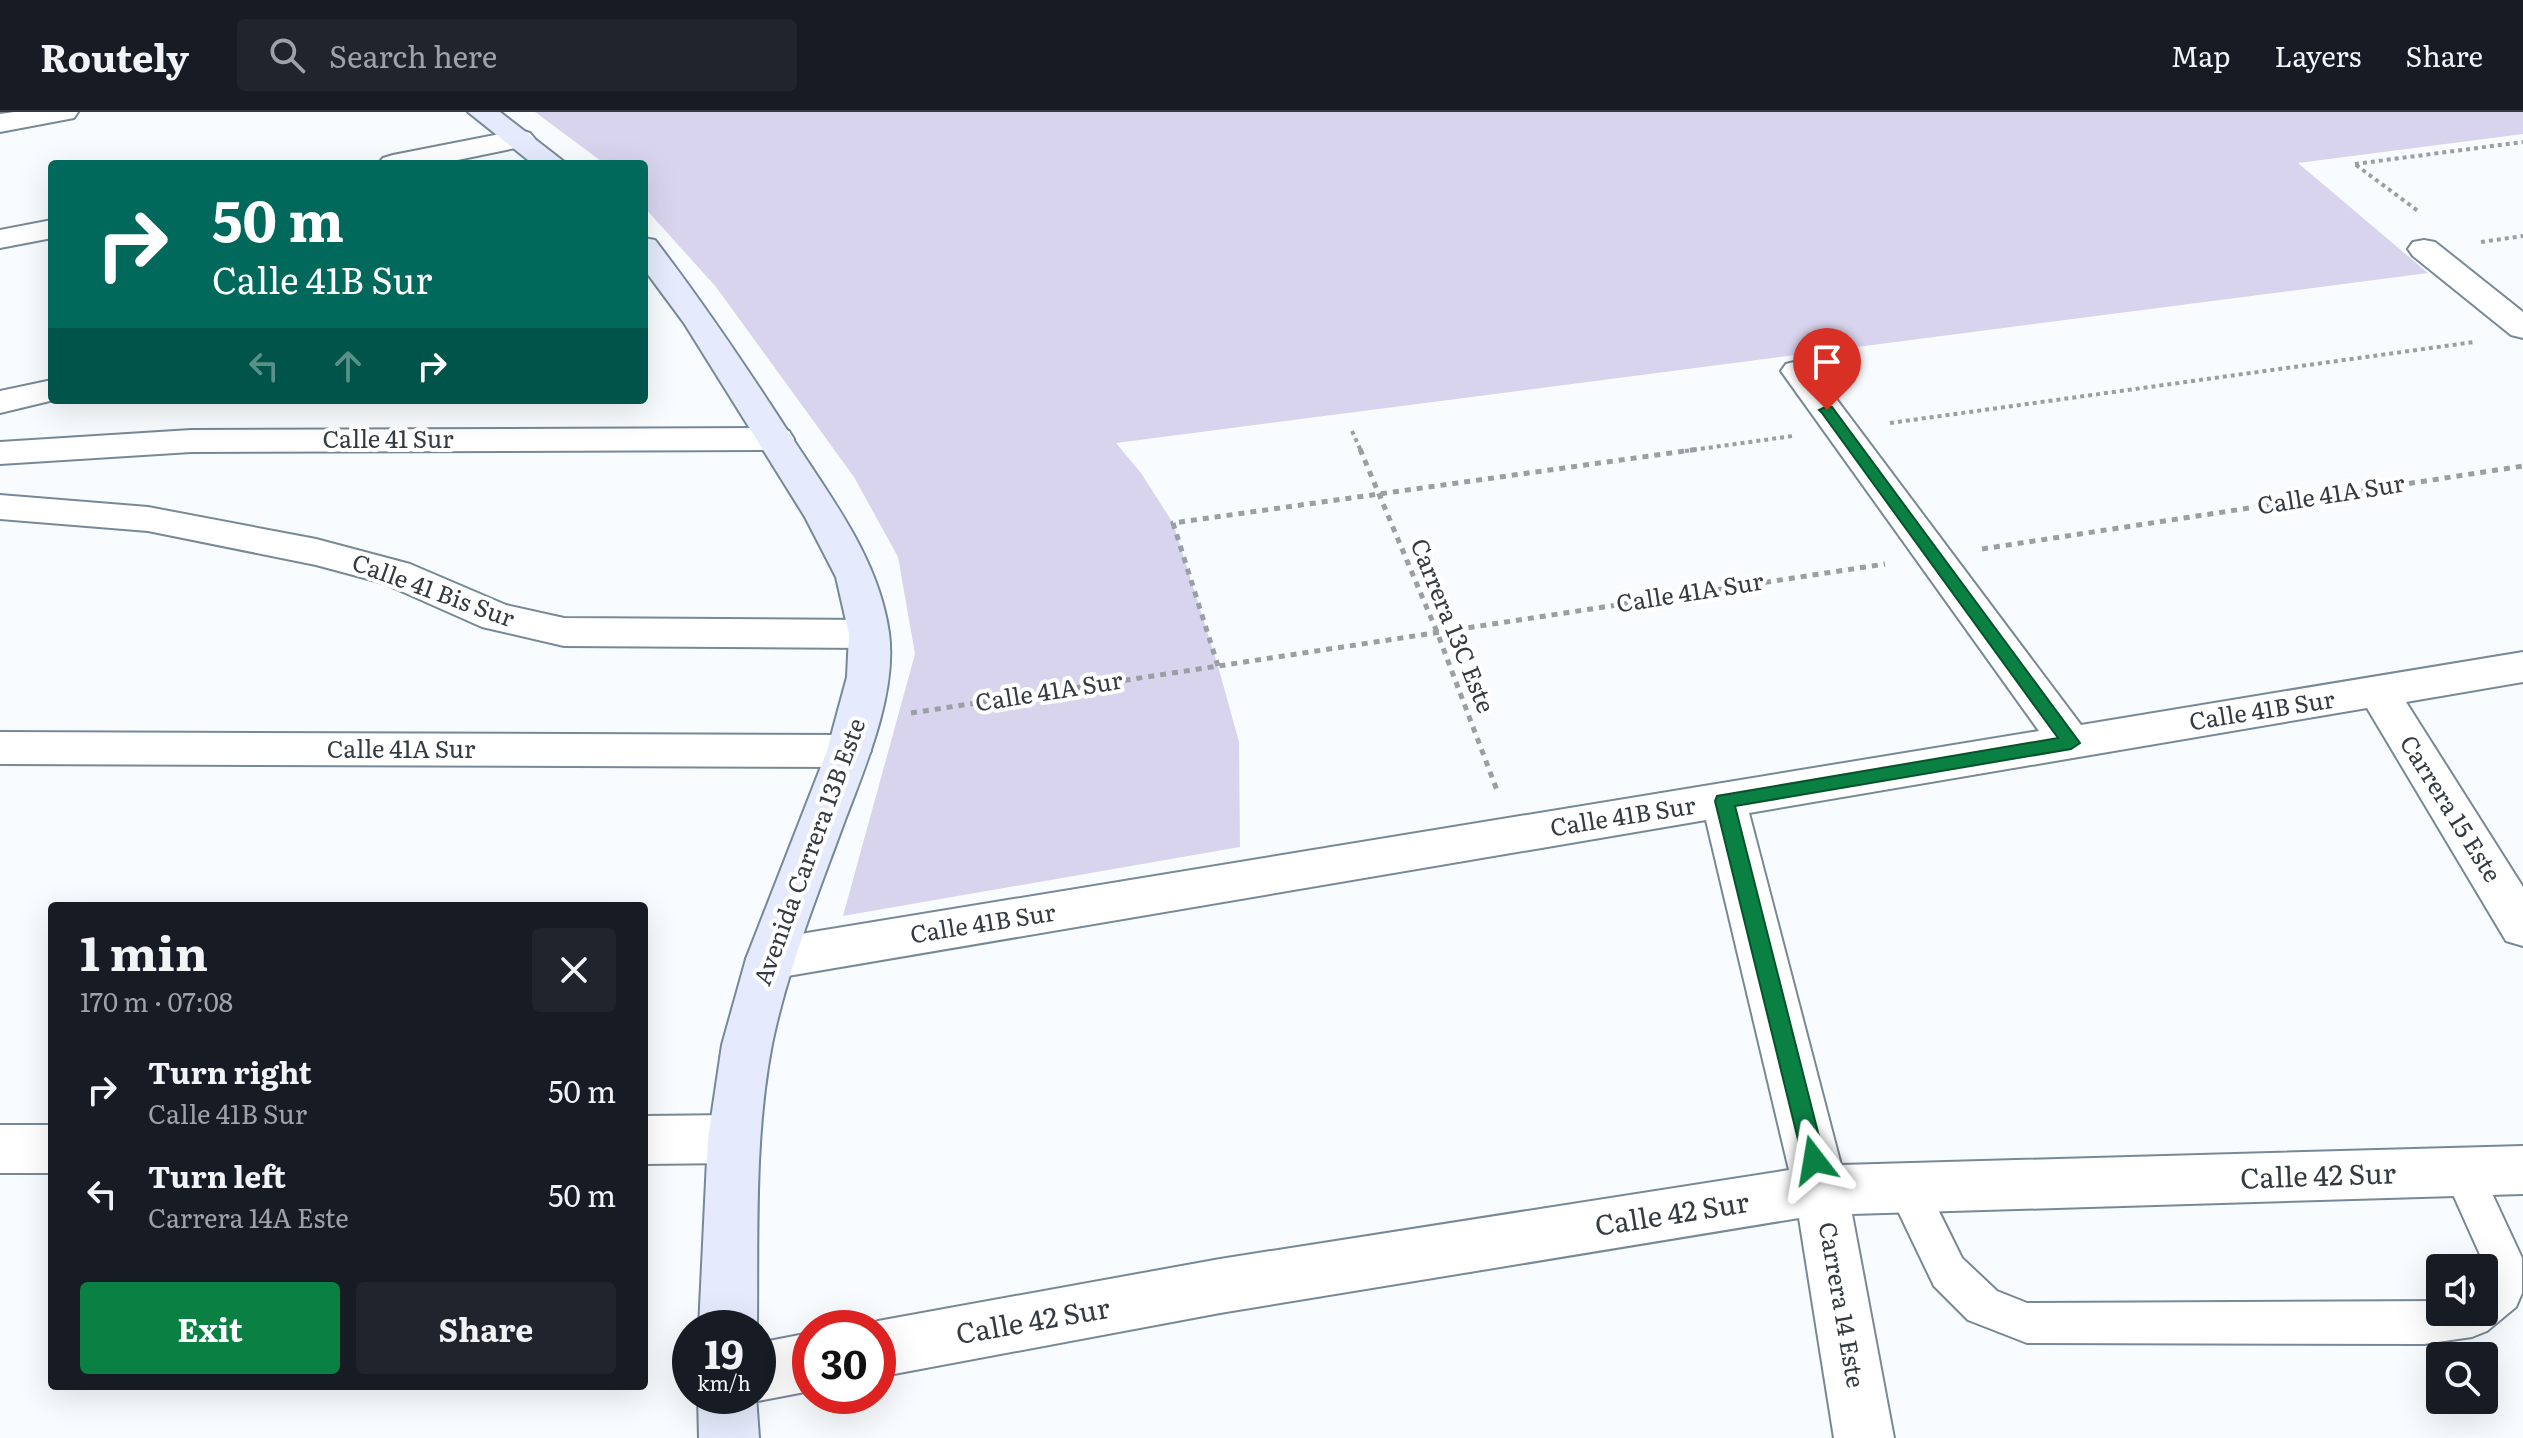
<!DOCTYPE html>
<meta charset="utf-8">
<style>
:root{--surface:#171b24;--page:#20242c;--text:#f1f3f6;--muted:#9ea1a6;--line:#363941;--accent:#0b8043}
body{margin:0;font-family:Literata,serif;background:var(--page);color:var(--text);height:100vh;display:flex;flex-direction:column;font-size:30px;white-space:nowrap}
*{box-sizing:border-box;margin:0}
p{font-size:26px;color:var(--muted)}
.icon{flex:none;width:44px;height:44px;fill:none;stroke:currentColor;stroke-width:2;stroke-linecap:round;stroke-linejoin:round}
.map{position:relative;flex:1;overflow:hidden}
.sheet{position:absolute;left:48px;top:790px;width:600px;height:488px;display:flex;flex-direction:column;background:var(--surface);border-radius:8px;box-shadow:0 8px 32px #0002}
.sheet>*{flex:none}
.banner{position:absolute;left:48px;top:48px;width:600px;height:244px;border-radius:8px;box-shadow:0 8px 32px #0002;background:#00695c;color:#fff;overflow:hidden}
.controls{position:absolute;left:2426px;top:1142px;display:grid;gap:16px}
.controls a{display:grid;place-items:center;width:72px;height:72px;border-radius:8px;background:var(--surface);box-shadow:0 8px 32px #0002;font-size:40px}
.speed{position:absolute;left:672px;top:1198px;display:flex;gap:16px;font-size:40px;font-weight:700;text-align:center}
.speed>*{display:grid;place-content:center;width:104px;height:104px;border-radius:50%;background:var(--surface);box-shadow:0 8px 32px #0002;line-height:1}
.speed small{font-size:20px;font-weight:400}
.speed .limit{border:12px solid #d22;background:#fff;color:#111}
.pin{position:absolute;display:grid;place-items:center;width:68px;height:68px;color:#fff;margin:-82px -34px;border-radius:50% 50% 50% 0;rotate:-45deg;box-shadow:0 0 8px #0007}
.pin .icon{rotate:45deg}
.me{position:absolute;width:88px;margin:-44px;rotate:346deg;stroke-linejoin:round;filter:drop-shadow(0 0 6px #0008)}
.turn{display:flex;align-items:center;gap:28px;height:168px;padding:0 32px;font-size:36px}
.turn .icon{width:104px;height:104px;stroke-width:2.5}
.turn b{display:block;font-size:56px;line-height:68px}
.lanes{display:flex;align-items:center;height:76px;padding:0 32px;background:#0003;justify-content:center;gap:40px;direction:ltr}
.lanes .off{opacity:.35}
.round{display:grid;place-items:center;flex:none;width:84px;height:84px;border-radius:8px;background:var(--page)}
.head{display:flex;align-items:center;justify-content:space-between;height:136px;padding:0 32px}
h1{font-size:48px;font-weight:700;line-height:60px}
.button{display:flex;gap:16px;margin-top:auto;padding:16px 32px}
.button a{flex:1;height:92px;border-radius:8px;background:var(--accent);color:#fff;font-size:32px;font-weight:700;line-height:92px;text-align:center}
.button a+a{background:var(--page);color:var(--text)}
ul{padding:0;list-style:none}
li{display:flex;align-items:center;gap:24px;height:104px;padding:0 32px}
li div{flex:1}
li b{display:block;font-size:30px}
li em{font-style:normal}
header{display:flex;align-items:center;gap:48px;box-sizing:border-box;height:112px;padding:0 40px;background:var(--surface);border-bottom:2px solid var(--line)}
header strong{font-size:38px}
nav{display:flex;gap:44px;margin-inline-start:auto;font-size:28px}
.search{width:560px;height:72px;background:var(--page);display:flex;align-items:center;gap:20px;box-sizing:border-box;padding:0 28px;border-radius:8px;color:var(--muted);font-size:30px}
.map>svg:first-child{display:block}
</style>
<header>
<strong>Routely</strong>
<div class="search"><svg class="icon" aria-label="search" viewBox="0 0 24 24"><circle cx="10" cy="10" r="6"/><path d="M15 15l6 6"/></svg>Search here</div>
<nav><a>Map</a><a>Layers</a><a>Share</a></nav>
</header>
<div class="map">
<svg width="2523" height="1326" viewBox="0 0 2523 1326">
<rect width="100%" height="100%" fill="#f8fcff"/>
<path fill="#d9d4ee" d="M 535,0 L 2523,0 L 2523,22 L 2298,51 L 2428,161 L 1116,331 L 1141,361 L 1173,411 L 1218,554 L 1239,630 L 1240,735 L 843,804 L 915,542 L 898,445 L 854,365 L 716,175 L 644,95 L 644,52 L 605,52 Z"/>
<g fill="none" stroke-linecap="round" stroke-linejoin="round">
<defs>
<path id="lane" d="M 2462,1042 L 2476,1047 L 2522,1146 L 2522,1181 L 2516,1195 L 2487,1219 L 2472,1225 L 2424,1232 L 2027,1231 L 1968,1208 L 1934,1174 L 1887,1076 L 1893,1063 L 1907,1058 L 1921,1063 L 1962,1146 L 1997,1179 L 2027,1191 L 2440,1189 L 2440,1200 L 2484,1200 L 2482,1147 L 2443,1060 L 2448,1047 Z"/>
<g id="street">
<path d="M 14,0 L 78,0 L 74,6 L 0,20 L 0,2 Z"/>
<path d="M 520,18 L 530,21 L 535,27 L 530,33 L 438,52 L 378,52 L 383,46 L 393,43 Z"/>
<path d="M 52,108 L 52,126 L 0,136 L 0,118 Z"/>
<path d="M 2424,128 L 2435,130 L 2523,200 L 2523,226 L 2511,223 L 2413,144 L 2408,137 L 2413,130 Z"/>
<path d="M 1798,249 L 1810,252 L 2081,613 L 2523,540 L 2523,570 L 2406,590 L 2523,775 L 2523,834 L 2506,829 L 2367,596 L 1749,701 L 1841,1053 L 2523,1034 L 2523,1082 L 1852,1102 L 1894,1326 L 1834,1326 L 1799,1106 L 1220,1201 L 878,1265 L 878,1216 L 860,1216 L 878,1209 L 1220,1147 L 1789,1058 L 1706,708 L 770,867 L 753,861 L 746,847 L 753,833 L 770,827 L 2039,619 L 1781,259 L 1786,252 Z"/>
<path d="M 52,268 L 54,288 L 0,301 L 0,279 Z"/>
<path d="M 776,316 L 789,319 L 794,327 L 789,335 L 776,338 L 191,340 L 0,352 L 0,330 L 191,318 Z"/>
<path d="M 0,383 L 148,395 L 316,427 L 410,452 L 506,493 L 564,506 L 869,508 L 883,512 L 889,522 L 883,532 L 869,536 L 564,534 L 482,515 L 383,471 L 316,453 L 148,419 L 0,407 Z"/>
<path d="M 0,620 L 849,623 L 864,628 L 871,639 L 864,650 L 849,655 L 0,652 Z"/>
<path d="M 734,1003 L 753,1010 L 760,1027 L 753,1044 L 734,1051 L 644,1052 L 644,1004 Z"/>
<rect x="0" y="1013" width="52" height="48"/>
<path d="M 810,1221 L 810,1279 L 758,1289 L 746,1284 L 758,1284 L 758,1231 Z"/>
</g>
<g id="secondary">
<path d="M 468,0 L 500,0 L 567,52 L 533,52 Z"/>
<path d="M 644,126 L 655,128 C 705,193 749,259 793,327 C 832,387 879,448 889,521 C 897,580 866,653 845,708 C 818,782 788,855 772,932 C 754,1025 758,1122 757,1216 L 699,1216 L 708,1027 L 722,933 L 746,847 L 827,639 L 847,565 L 849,522 L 836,465 L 805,405 L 684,211 L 644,157 Z"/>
<path d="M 698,1284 L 756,1284 L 759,1326 L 699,1326 Z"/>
</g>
</defs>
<use href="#lane" stroke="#778897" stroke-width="4"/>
<use href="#street" stroke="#778897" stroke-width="4"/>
<use href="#secondary" stroke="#778897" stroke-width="4"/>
<g stroke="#999fa4" stroke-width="4" stroke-dasharray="4 4" stroke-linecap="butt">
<path d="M 2355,52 L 2523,30"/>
<path d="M 2356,53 L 2418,99"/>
<path d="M 2481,130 L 2523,124"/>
<path d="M 1890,311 L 2474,230"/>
<path d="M 1352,319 L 1361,339"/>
<path d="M 1685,339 L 1793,324"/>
</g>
<g stroke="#999fa4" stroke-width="5" stroke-dasharray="6 6" stroke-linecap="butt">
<path d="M 1360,337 L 1437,520 L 1498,681"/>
<path d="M 1982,437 L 2523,354"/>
<path d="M 1218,554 L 1173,411 L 1699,337"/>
<path d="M 911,601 L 1885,452"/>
</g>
<use href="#lane" fill="#fff" fill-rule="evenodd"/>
<use href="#street" fill="#fff" fill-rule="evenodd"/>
<use href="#secondary" fill="#e5ebfc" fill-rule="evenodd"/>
</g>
<path fill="#0b8043" stroke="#07532c" stroke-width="2" d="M 1827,294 L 1832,295 L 2080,631 L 2071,637 L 1735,694 L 1825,1048 L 1822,1055 L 1814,1058 L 1806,1055 L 1803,1048 L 1715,689 L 1717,684 L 2058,626 L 1822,301 L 1819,298 Z"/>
<g text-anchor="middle" stroke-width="8" stroke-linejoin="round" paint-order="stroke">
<g font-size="24" fill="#343c42" stroke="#fff">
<text x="388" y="336">Calle 41 Sur</text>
<text transform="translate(2331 383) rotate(-9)" y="8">Calle 41A Sur</text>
<text transform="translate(433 479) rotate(20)" y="8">Calle 41 Bis Sur</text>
<text transform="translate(1690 481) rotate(-9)" y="8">Calle 41A Sur</text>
<text transform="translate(1452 514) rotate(68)" y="8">Carrera 13C Este</text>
<text transform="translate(1049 580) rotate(-9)" y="8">Calle 41A Sur</text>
<text transform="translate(2262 599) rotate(-9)" y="8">Calle 41B Sur</text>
<text x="401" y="646">Calle 41A Sur</text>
<text transform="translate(2450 697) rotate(58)" y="8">Carrera 15 Este</text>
<text transform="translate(1623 705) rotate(-9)" y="8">Calle 41B Sur</text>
<text transform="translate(810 740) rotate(-70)" y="8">Avenida Carrera 13B Este</text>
<text transform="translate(983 812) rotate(-9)" y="8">Calle 41B Sur</text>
<text transform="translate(1841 1193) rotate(80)" y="8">Carrera 14 Este</text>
</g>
<g font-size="28" fill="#343c42" stroke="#fff">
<text transform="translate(2318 1064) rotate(-2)" y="10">Calle 42 Sur</text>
<text transform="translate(1672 1102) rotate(-9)" y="10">Calle 42 Sur</text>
<text transform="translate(1033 1209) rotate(-10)" y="10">Calle 42 Sur</text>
</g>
</g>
</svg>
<div class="controls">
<a><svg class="icon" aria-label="sound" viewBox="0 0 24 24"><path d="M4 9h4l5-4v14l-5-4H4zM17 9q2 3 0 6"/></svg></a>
<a><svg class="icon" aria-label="search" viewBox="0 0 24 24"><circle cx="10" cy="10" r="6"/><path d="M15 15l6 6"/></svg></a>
</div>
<div class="speed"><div>19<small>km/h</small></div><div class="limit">30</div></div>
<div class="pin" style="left:1827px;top:298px;background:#d93025"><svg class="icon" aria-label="arrive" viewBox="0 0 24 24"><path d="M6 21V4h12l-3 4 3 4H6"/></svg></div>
<svg class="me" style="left:1814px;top:1048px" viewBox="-20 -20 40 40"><path d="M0-17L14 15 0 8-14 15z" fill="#0b8043" stroke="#fff" stroke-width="4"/></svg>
<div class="banner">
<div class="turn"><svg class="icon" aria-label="right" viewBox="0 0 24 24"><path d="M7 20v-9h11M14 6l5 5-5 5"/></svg><div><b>50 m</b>Calle 41B Sur</div></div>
<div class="lanes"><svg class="icon off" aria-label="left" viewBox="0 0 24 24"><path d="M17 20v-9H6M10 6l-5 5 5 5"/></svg><svg class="icon off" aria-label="ahead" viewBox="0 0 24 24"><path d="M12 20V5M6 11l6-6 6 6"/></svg><svg class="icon" aria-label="right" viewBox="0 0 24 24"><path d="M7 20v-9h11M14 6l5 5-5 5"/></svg></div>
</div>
<section class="sheet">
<div class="head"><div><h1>1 min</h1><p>170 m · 07:08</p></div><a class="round"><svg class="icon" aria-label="close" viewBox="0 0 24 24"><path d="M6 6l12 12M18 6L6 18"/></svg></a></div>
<ul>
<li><svg class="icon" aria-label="right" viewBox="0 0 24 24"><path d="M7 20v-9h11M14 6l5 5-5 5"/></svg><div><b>Turn right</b><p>Calle 41B Sur</p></div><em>50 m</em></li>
<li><svg class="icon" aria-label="left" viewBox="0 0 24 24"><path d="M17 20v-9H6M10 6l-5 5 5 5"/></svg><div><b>Turn left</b><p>Carrera 14A Este</p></div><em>50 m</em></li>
</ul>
<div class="button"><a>Exit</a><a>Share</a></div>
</section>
</div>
